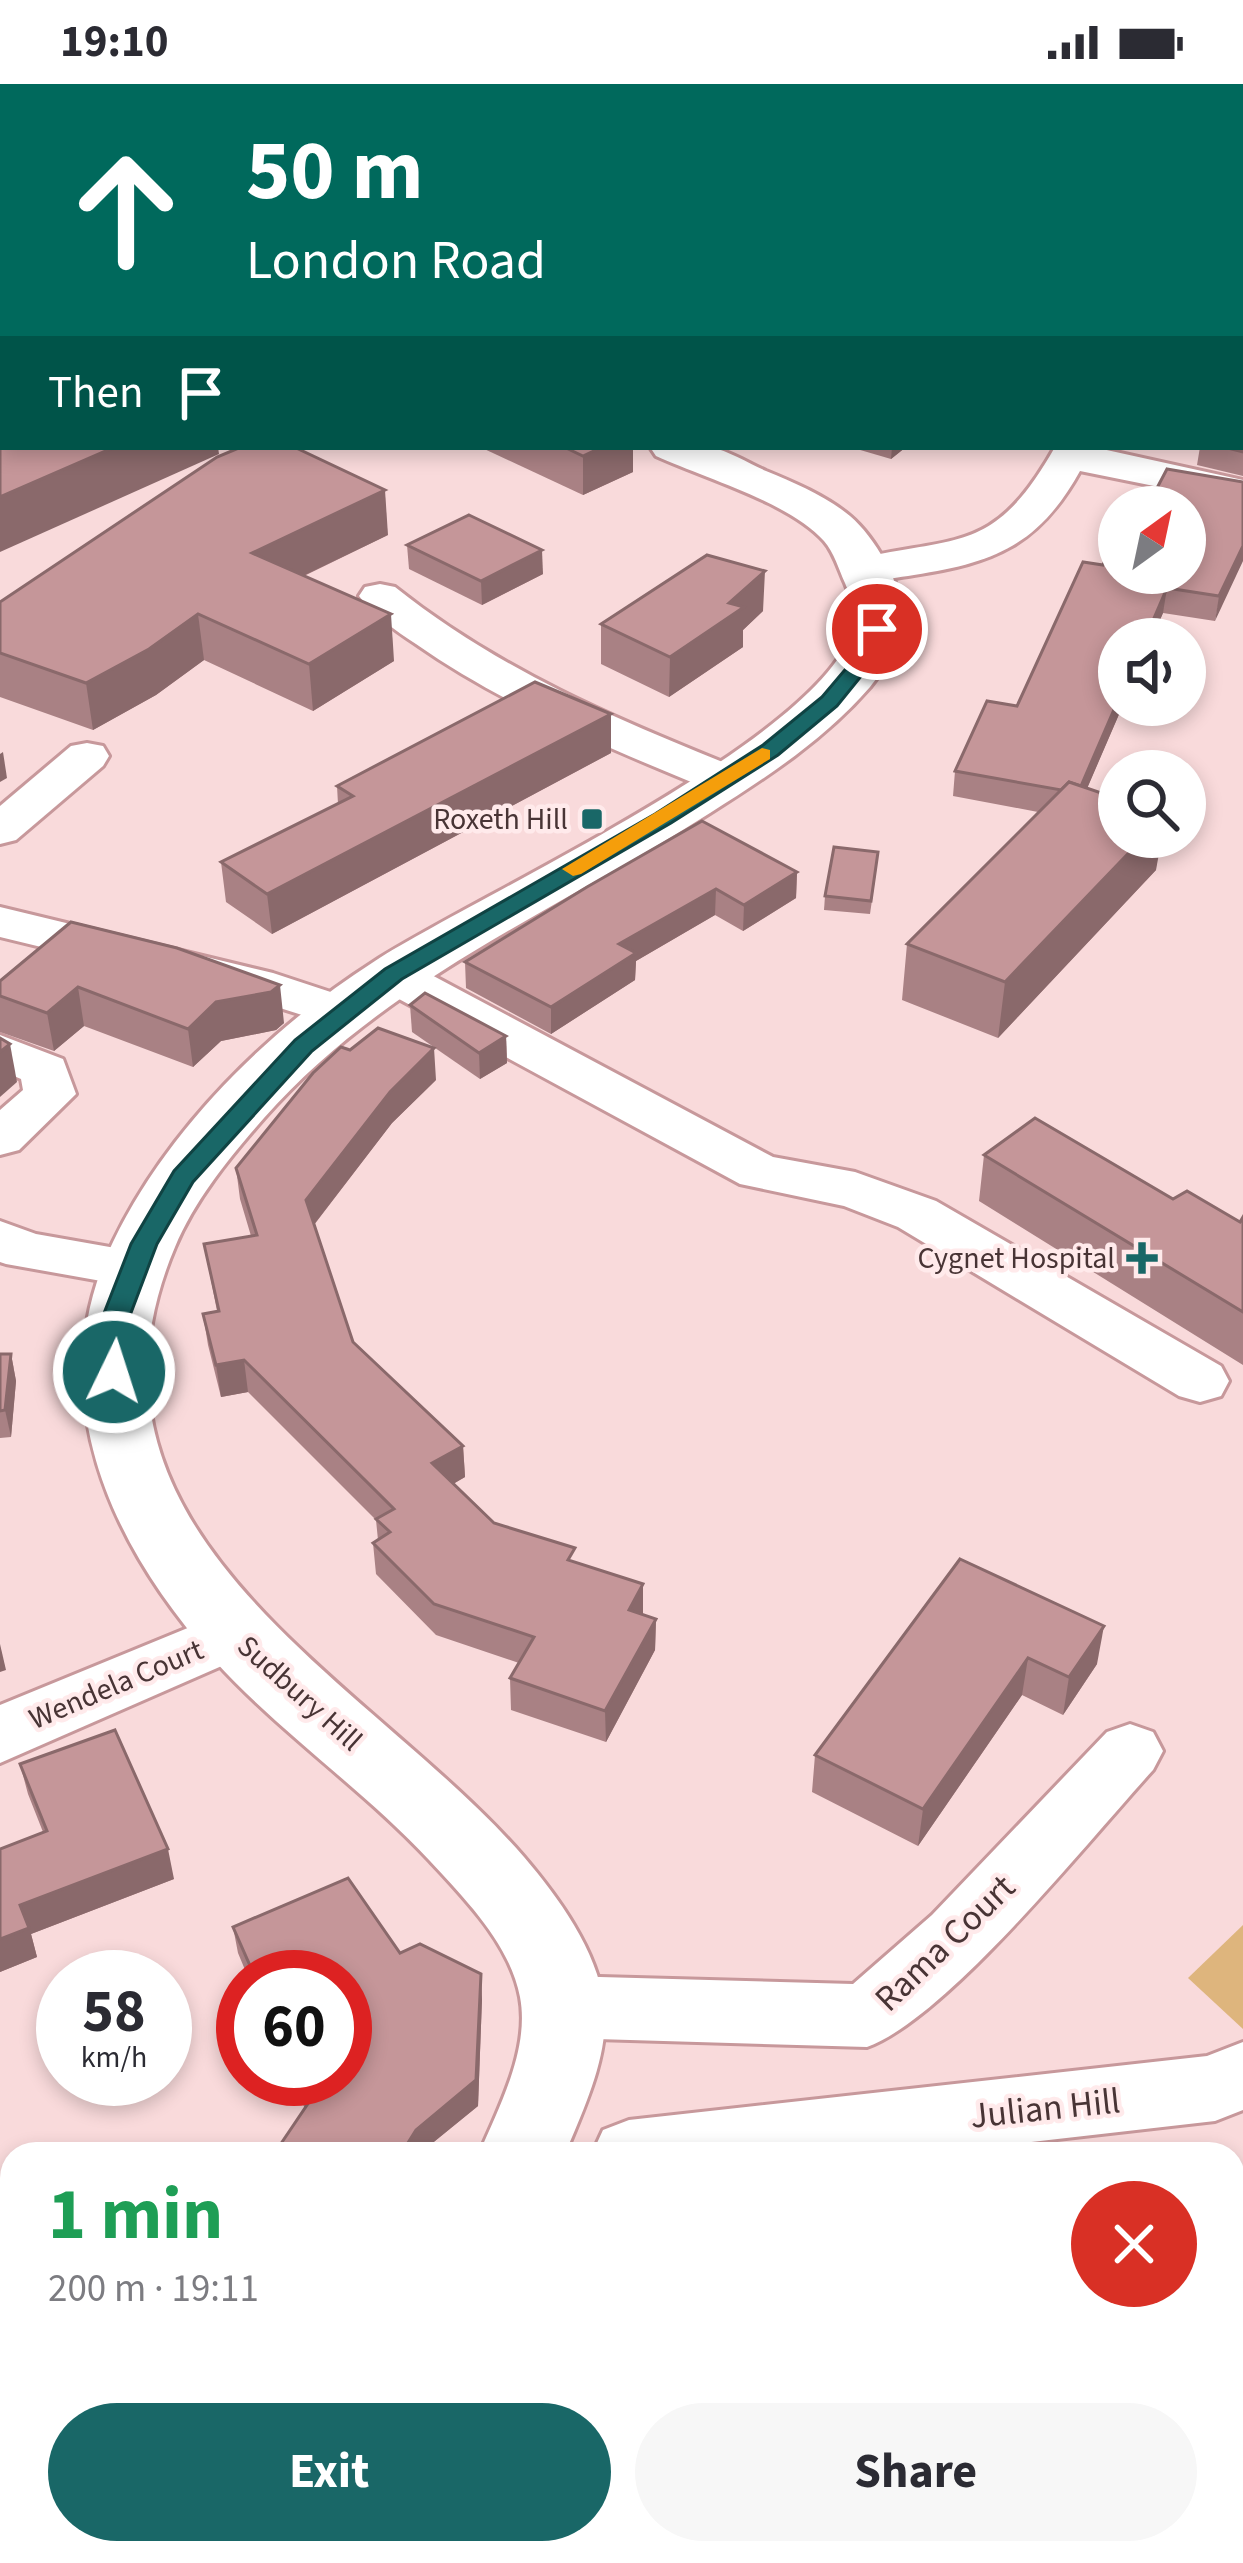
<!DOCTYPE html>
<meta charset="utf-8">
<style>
:root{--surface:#fff;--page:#f7f7f7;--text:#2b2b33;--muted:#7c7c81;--accent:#196767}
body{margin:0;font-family:"Source Sans 3",sans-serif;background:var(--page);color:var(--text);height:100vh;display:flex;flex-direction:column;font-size:45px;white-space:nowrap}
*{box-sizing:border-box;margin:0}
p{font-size:39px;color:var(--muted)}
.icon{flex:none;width:66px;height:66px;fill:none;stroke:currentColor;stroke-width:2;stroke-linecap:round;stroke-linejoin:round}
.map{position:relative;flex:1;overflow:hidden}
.drawer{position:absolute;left:0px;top:2058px;width:1245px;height:423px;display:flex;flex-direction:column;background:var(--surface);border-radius:36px 36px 0 0;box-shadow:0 6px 18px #0003}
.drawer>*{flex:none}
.banner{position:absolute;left:0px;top:0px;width:1245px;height:366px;box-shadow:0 6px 18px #0003;background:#00695c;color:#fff;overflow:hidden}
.needle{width:78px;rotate:33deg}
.fabs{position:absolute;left:1098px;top:402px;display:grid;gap:24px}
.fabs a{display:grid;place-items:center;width:108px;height:108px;border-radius:50%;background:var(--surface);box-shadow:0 6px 18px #0003;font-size:60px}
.speed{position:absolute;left:36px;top:1866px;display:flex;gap:24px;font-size:60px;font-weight:700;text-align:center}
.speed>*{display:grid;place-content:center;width:156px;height:156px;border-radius:50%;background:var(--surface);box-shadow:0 6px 18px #0003;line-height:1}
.speed small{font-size:30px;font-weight:400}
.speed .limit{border:18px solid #d22;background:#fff;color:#111}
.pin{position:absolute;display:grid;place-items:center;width:102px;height:102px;color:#fff;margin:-51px;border:6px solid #fff;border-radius:50%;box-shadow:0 3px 12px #0007}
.me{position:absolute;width:132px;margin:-66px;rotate:4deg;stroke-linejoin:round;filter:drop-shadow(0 0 9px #0008)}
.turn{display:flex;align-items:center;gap:42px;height:252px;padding:0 48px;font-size:54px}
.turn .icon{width:156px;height:156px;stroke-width:2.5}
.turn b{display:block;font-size:84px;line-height:102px}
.then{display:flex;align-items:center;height:114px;padding:0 48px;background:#0003;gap:24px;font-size:45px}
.round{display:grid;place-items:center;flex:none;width:126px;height:126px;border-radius:63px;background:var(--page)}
.headline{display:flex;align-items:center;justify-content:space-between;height:204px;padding:0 48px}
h1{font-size:72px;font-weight:700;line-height:90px;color:#1e9e55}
.cta{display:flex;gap:24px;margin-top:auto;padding:24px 48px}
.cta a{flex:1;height:138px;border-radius:72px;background:var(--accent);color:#fff;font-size:48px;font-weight:700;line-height:138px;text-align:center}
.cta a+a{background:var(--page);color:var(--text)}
.status{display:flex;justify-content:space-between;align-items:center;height:84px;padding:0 60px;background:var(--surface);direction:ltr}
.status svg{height:33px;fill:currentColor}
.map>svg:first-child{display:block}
</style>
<div class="status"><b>19:10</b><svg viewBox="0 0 49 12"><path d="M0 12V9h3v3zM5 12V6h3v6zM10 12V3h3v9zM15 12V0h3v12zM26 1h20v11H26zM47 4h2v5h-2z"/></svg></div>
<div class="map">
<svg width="1243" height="2479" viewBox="0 0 1243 2479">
<rect width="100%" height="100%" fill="#f9dadb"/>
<path fill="#deb57d" d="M 1243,1841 L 1243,1945 L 1188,1894 Z"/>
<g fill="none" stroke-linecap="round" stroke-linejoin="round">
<defs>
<g id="minor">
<path d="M 1243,119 L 1243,140 L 1242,140 L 1242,119 Z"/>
<path d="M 1055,363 L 1093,363 L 1243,396 L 1243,420 L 1080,387 C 1039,461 994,479 914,491 C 892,494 870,500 849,495 L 843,486 L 849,477 C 957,450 992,474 1055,363 Z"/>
<path d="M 380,500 L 395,503 C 499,586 617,636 740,685 L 747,695 L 740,705 L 724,709 L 708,705 C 607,663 506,623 416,560 C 396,547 373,531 359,512 L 365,503 Z"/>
<path d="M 87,659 L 103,662 L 109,672 L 103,682 L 16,756 L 0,760 L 0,722 L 71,662 Z"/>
<path d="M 0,823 L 273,889 L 361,918 L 368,929 L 361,940 L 343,944 L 239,911 L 0,853 Z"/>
<path d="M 393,876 L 411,880 L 773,1073 L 855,1088 L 936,1117 L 1221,1282 L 1229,1297 L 1221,1312 L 1200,1318 L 1179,1312 L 898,1143 L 844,1122 L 740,1100 L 375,902 L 368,891 L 375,880 Z"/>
<path d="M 0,951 L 63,975 L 76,1010 L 19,1066 L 0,1071 L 0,1026 L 23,1006 L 21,995 L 0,986 Z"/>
<path d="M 0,1137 L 36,1150 L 155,1171 L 163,1184 L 155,1197 L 135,1203 L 6,1180 L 0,1178 Z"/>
<path d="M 234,1525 L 256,1533 L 266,1550 L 256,1567 L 0,1679 L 0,1621 Z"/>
<path d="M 1130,1640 L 1153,1648 L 1163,1667 L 1153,1686 C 1090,1755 947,1934 867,1963 L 563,1954 L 538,1945 L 527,1923 L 538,1901 L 563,1892 L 853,1900 L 932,1831 L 1107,1648 Z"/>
<path d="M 1243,1958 L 1243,2026 L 1215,2037 L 925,2070 L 592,2070 L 603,2046 L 629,2036 L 1207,1972 Z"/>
<path d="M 1243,2283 L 1243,2390 L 1233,2394 L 1233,2287 Z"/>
<path d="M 1233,2453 L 1240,2469 L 1237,2479 L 1153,2479 L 1156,2469 L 1233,2469 Z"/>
</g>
<g id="major">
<path d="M 0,46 L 3,47 L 3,70 L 0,69 Z"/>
<path d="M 650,363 C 669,363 692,359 710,363 C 729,367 748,379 766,387 C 795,399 826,412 850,432 C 875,453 906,506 902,538 C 900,558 883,587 870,603 C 825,655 767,693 710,729 C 557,827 387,895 264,1034 C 230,1073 195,1115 175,1163 C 53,1451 369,1594 524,1773 C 558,1813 597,1866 604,1920 C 610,1970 584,2024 565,2070 L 479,2070 C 499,2023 530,1965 520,1913 C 510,1860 465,1815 430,1777 C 363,1705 280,1649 214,1576 C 110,1460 40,1309 113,1158 C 168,1044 270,944 375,877 C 479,810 821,656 853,545 C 857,530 851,513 845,499 C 839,486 834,468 824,457 C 789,418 704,394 656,372 Z"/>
<path d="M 276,2469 L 373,2469 L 369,2479 L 272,2479 Z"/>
</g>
</defs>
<use href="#minor" stroke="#c7989b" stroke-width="6"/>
<use href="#major" stroke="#c7989b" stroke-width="6"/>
<use href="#minor" fill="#fff" fill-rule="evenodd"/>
<use href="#major" fill="#fff" fill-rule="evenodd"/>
</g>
<g fill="#a98184">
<path d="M 1174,0 L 1243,0 L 1243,88 L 1242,3 L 1175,3 Z"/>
<path d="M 3,61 L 3,170 L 0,169 L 0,79 Z"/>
<path d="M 1243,278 L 1243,392 L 1197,381 L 1200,363 L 1242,363 Z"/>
<path d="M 480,363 L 633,363 L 633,388 L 583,411 Z"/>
<path d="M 850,363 L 906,363 L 891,375 Z"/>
<path d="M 1243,398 L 1215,537 L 1163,529 L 1119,621 L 1123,621 L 1087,704 L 1156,786 L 998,954 L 902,916 L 907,860 L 1038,728 L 953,712 L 955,687 L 1017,622 L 1119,489 Z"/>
<path d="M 388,451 L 304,492 L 394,577 L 313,627 L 204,576 L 156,611 L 93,646 L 0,613 L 0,518 Z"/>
<path d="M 407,461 L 543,490 L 482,521 L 409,485 Z"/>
<path d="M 763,527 L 743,546 L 743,563 L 669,613 L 601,580 L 601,540 Z"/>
<path d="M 611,669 L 272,850 L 226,818 L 221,778 L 338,720 L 337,702 Z"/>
<path d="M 877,781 L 870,830 L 824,826 L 825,812 Z"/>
<path d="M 797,788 L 796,814 L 743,847 L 715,831 L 636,877 L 635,896 L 551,950 L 466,904 L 465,878 L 587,803 Z"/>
<path d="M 71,838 L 284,939 L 276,946 L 221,957 L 193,983 L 84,942 L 54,967 L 0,948 L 0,897 Z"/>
<path d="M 410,921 L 506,952 L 507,979 L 480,995 L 412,948 Z"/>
<path d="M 436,996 L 392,1039 L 314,1141 L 353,1258 L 463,1362 L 465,1393 L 453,1400 L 494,1439 L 575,1479 L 643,1531 L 656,1535 L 655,1566 L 606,1658 L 511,1626 L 510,1594 L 519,1579 L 436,1551 L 376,1490 L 373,1459 L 378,1456 L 376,1436 L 248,1308 L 221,1313 L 208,1261 L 203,1230 L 217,1227 L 204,1160 L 251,1152 L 240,1115 L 236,1084 Z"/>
<path d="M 984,1071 L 1173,1115 L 1240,1138 L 1243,1133 L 1243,1281 L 979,1117 Z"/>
<path d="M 0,1270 L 11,1270 L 16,1297 L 11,1353 L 0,1354 Z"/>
<path d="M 960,1475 L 1097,1580 L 1063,1631 L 1022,1611 L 918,1762 L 812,1708 L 815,1671 Z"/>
<path d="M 20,1680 L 174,1795 L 31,1850 L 37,1873 L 0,1888 L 0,1765 L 43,1748 L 28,1710 Z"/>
<path d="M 233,1843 L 400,1869 L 482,1915 L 478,2022 L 419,2070 L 274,2070 L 305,2025 L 292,1995 L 345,1995 L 345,1893 L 248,1893 L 238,1869 Z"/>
</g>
<g fill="#8a696b">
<path d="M 115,363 L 218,363 L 219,370 L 0,468 L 0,413 Z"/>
<path d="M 602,363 L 633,363 L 633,388 L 583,411 L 583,372 Z"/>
<path d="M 892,363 L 906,363 L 891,375 Z"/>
<path d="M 385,406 L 388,451 L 257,514 L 252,469 Z"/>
<path d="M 1243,462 L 1243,477 L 1215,537 L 1219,512 Z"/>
<path d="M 542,466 L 543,490 L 482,521 L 481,497 Z"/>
<path d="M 765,487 L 763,527 L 743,546 L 743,563 L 669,613 L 670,573 Z"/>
<path d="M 1167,504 L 1163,529 L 1152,555 L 1145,555 Z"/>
<path d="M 198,530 L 204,576 L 156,611 L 93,646 L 86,599 Z"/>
<path d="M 391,530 L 394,577 L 313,627 L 309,580 Z"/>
<path d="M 1119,614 L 1119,621 L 1123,621 L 1074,735 L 1077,709 Z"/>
<path d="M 611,630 L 611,669 L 272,850 L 267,810 Z"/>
<path d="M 3,668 L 7,694 L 0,698 L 0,670 Z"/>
<path d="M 1144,753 L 1162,753 L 1156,786 L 998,954 L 1005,898 Z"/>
<path d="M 797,788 L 796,814 L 743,847 L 744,821 Z"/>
<path d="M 716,805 L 715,831 L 636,877 L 635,896 L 551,950 L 551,923 L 619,860 Z"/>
<path d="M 280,901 L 284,939 L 276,946 L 221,957 L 193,983 L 188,945 L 216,918 Z"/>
<path d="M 78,903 L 84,942 L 54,967 L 47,929 Z"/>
<path d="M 506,952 L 507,979 L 480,995 L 479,969 Z"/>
<path d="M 10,960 L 17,998 L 0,1013 L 0,968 Z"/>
<path d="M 434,964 L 436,996 L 392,1039 L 309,1147 L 306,1116 L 390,1008 Z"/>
<path d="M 11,1270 L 16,1297 L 11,1353 L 5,1326 Z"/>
<path d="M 244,1276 L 248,1308 L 221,1313 L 216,1281 Z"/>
<path d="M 463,1362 L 465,1393 L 434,1411 L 432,1379 Z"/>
<path d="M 643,1500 L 643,1531 L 629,1526 Z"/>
<path d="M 656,1535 L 655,1566 L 606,1658 L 605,1627 Z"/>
<path d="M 1104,1542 L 1097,1580 L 1063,1631 L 1069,1593 Z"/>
<path d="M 0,1560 L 6,1586 L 0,1588 Z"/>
<path d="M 1028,1574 L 1022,1611 L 918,1762 L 923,1725 Z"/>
<path d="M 168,1765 L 174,1795 L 31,1850 L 37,1873 L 0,1888 L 0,1855 L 20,1821 Z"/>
<path d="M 481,1890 L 482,1915 L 478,2022 L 419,2070 L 401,2070 Z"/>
<path d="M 131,2469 L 152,2469 L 146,2479 L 125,2479 Z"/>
<path d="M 789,2469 L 795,2469 L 791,2479 L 785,2479 Z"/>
</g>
<g fill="#c59699" stroke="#8a696b" stroke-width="3">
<path d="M 194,0 L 296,0 L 308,3 L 188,3 Z"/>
<path d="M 1187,0 L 1243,0 L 1243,57 L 1242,3 L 1188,3 Z"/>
<path d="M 2,61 L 3,61 L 3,136 L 0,135 L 0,79 Z"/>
<path d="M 1242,277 L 1243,278 L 1243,368 L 1224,363 L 1242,363 Z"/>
<path d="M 3,288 L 3,363 L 115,363 L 0,413 L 0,289 Z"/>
<path d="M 241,363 L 294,363 L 385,406 L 252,469 L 391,530 L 309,580 L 198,530 L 149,565 L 86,599 L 0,569 L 0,518 L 217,373 Z"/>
<path d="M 564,363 L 602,363 L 583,372 Z"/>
<path d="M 1167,385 L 1243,398 L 1243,462 L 1219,512 L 1167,504 L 1145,555 L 1119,555 L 1119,614 L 1081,702 L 1069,698 L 1061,706 L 955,687 L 987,617 L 1017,622 L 1083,478 L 1103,481 L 1119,442 L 1119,489 L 1185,489 L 1185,423 L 1147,423 Z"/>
<path d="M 469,431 L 542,466 L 481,497 L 407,461 Z"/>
<path d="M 707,471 L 765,487 L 729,519 L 744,523 L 670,573 L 601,540 Z"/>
<path d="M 535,598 L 611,630 L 267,810 L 221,778 L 353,712 L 337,702 Z"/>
<path d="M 1069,698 L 1119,715 L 1119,753 L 1144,753 L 1005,898 L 907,860 Z"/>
<path d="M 702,737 L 797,788 L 744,821 L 716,805 L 619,860 L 636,869 L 551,923 L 465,878 L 587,803 Z"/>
<path d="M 834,763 L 878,768 L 871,817 L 825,812 Z"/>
<path d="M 71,838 L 177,864 L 280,901 L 271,908 L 216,918 L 188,945 L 78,903 L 47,929 L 0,912 L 0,897 Z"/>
<path d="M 425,909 L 506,952 L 479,969 L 410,921 Z"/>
<path d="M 378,944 L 434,964 L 390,1008 L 306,1116 L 353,1258 L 463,1362 L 432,1379 L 494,1439 L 575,1464 L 568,1476 L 643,1500 L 629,1526 L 656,1535 L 605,1627 L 510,1594 L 534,1553 L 434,1520 L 373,1459 L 390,1448 L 376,1435 L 394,1425 L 244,1276 L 216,1281 L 203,1230 L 219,1227 L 204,1160 L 257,1151 L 236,1084 L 313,989 L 341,963 L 350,966 Z"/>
<path d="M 0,954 L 10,960 L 0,968 Z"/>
<path d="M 1035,1034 L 1173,1115 L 1187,1107 L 1240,1138 L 1243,1133 L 1243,1228 L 984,1071 Z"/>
<path d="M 0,1270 L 11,1270 L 5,1326 L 0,1327 Z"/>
<path d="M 960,1475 L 1104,1542 L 1069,1593 L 1028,1574 L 923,1725 L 815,1671 Z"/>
<path d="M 115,1646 L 168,1765 L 20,1821 L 29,1844 L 0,1855 L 0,1765 L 47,1747 L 20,1680 Z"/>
<path d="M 348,1794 L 400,1869 L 420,1860 L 481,1890 L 476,1996 L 416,2046 L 401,2070 L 274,2070 L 309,2018 L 299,1995 L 345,1995 L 345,1893 L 255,1893 L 233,1843 Z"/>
<path d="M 937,2066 L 938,2070 L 885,2070 Z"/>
<path d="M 1233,2122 L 1243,2126 L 1243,2215 L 1233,2247 Z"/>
<path d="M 12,2402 L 12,2469 L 131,2469 L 125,2479 L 0,2479 L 0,2420 Z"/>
<path d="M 661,2469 L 789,2469 L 785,2479 L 657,2479 Z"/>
<path d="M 1091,2469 L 1153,2469 L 1163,2472 L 1160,2479 L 1088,2479 Z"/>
</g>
<path fill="#196767" stroke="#104343" stroke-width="3" d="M 870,541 L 887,545 L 875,575 L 837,622 L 778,671 L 671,739 L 402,895 L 312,967 L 193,1098 L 157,1160 L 126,1242 L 128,1288 L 124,1295 L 104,1295 L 99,1242 L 131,1160 L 174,1087 L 295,956 L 385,885 L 655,730 L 763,661 L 822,613 L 855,574 Z"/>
<path fill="#f59e0b" d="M 762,664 L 770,666 L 770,675 L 581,790 L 573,792 L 562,785 Z"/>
<g fill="#196767" stroke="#ffeaeb" stroke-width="4.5">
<rect x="580" y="723" width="24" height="24" rx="6"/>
<path d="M1136 1156h12v12h12v12h-12v12h-12v-12h-12v-12h12z"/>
</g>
<g text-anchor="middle" stroke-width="9" stroke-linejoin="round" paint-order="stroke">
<g font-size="30" fill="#483435" stroke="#ffeaeb" text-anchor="end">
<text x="568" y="745">Roxeth Hill</text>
<text x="1115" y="1184">Cygnet Hospital</text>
</g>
<g font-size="30" fill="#483435" stroke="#ffeaeb">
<text transform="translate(116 1600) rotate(-23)" y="10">Wendela Court</text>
<text transform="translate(300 1609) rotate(42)" y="10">Sudbury Hill</text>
</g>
<g font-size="36" fill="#483435" stroke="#ffeaeb">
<text transform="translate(944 1858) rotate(-44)" y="13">Rama Court</text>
<text transform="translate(1045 2023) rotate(-6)" y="13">Julian Hill</text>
</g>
</g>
</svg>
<div class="fabs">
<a><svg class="needle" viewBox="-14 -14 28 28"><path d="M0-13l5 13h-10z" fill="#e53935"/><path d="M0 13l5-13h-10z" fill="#7c7c81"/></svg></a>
<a><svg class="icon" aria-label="sound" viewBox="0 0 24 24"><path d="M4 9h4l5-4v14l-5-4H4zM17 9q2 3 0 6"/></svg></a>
<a><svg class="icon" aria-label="search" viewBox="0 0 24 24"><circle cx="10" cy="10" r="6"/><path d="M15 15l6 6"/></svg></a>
</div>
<div class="speed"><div>58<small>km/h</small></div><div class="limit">60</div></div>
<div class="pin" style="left:877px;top:545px;background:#d93025"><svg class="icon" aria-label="arrive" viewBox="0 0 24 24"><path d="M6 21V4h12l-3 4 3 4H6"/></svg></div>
<svg class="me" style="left:114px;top:1288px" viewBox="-20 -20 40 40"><circle r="17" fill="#196767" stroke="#fff" stroke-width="3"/><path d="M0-11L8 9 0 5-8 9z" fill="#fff"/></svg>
<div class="banner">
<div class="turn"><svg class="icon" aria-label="ahead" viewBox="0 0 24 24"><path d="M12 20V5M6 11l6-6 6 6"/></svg><div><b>50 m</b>London Road</div></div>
<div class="then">Then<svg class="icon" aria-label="arrive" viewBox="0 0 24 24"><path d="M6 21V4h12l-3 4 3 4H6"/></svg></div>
</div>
<section class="drawer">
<div class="headline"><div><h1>1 min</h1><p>200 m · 19:11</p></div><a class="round" style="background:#d93025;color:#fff"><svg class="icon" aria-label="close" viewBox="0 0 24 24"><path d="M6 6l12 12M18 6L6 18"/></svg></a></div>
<div class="cta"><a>Exit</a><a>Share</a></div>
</section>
</div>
